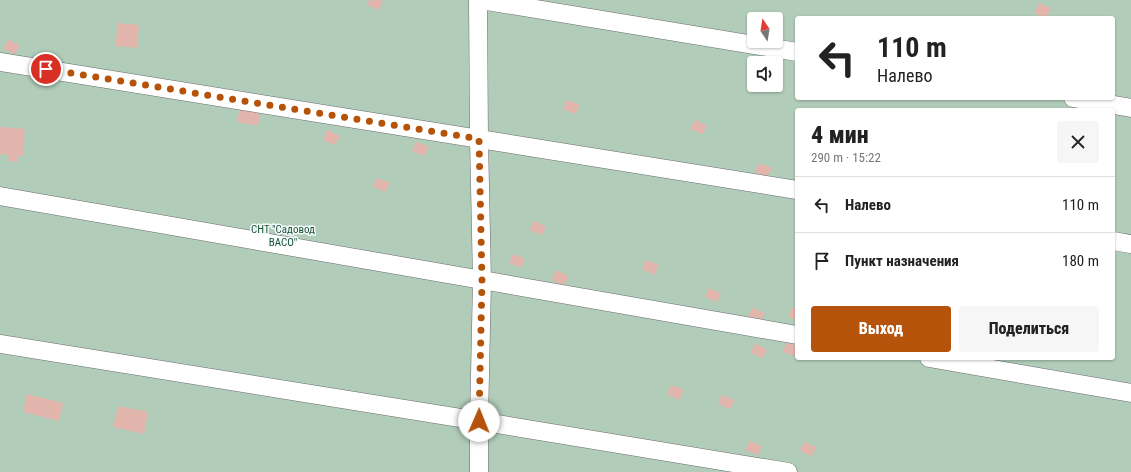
<!DOCTYPE html>
<html lang="ru">
<meta charset="utf-8">
<style>
:root{--surface:#fff;--page:#f6f6f6;--text:#222;--muted:#767676;--line:#e0e0e0;--accent:#b45309}
body{margin:0;font-family:"Roboto Condensed",sans-serif;background:var(--page);color:var(--text);height:100vh;display:flex;flex-direction:column;font-size:15px;white-space:nowrap}
*{box-sizing:border-box;margin:0}
p{font-size:13px;color:var(--muted)}
.icon{flex:none;width:22px;height:22px;fill:none;stroke:currentColor;stroke-width:2;stroke-linecap:round;stroke-linejoin:round}
.map{position:relative;flex:1;overflow:hidden}
.drawer{position:absolute;left:795px;top:108px;width:320px;height:252px;display:flex;flex-direction:column;background:var(--surface);border-radius:4px;box-shadow:0 1px 3px #0004}
.drawer>*{flex:none}
.banner{position:absolute;left:795px;top:16px;width:320px;height:84px;border-radius:4px;box-shadow:0 1px 3px #0004;background:#fff;color:var(--text);overflow:hidden}
.needle{width:26px;rotate:348deg}
.buttons{position:absolute;left:747px;top:12px;display:grid;gap:8px}
.buttons a{display:grid;place-items:center;width:36px;height:36px;border-radius:4px;background:var(--surface);box-shadow:0 1px 3px #0004;font-size:20px}
.pin{position:absolute;display:grid;place-items:center;width:34px;height:34px;color:#fff;margin:-17px;border:2px solid #fff;border-radius:50%;box-shadow:0 1px 4px #0007}
.me{position:absolute;width:44px;margin:-22px;rotate:1deg;stroke-linejoin:round;filter:drop-shadow(0 0 3px #0008)}
.turn{display:flex;align-items:center;gap:14px;height:84px;padding:0 16px;font-size:18px}
.turn .icon{width:52px;height:52px;stroke-width:2.5}
.turn b{display:block;font-size:28px;line-height:34px}
.round{display:grid;place-items:center;flex:none;width:42px;height:42px;border-radius:4px;background:var(--page)}
.overview{display:flex;align-items:center;justify-content:space-between;height:68px;padding:0 16px}
h1{font-size:24px;font-weight:800;line-height:30px}
.action{display:flex;gap:8px;margin-top:auto;padding:8px 16px}
.action a{flex:1;height:46px;border-radius:4px;background:var(--accent);color:#fff;font-size:16px;font-weight:800;line-height:46px;text-align:center}
.action a+a{background:var(--page);color:var(--text)}
ul{padding:0;list-style:none}
li{display:flex;align-items:center;gap:12px;height:56px;padding:0 16px;border-top:1px solid var(--line)}
li div{flex:1}
li b{display:block;font-size:15px}
li em{font-style:normal}
.map>svg:first-child{display:block}
</style>
<div class="map">
<svg width="1131" height="472" viewBox="0 0 1131 472">
<rect width="100%" height="100%" fill="#e8ecf1"/>
<path fill="#b1ccb9" fill-rule="evenodd" d="M 0,0 L 1131,0 L 1131,472 L 0,472 ZM 797,18 L 1113,18 L 1113,98 L 797,98 ZM 754,19 L 776,19 L 776,41 L 754,41 ZM 754,63 L 776,63 L 776,85 L 754,85 ZM 797,110 L 1113,110 L 1113,358 L 797,358 Z"/>
<g fill="#e1b5ab">
<path d="M 369,0 L 380,0 L 383,1 L 379,10 L 367,5 Z"/>
<path d="M 1039,3 L 1051,8 L 1047,18 L 1034,13 Z"/>
<path d="M 118,23 L 139,25 L 137,48 L 115,46 Z"/>
<path d="M 8,40 L 20,45 L 15,54 L 3,49 Z"/>
<path d="M 567,100 L 580,105 L 575,114 L 563,109 Z"/>
<path d="M 241,102 L 261,105 L 258,126 L 237,122 Z"/>
<path d="M 695,120 L 707,125 L 703,134 L 690,129 Z"/>
<path d="M 0,127 L 25,129 L 23,156 L 17,156 L 17,162 L 8,161 L 9,155 L 0,154 Z"/>
<path d="M 327,130 L 340,136 L 335,145 L 323,140 Z"/>
<path d="M 416,142 L 429,147 L 424,156 L 412,151 Z"/>
<path d="M 759,163 L 772,168 L 767,177 L 755,172 Z"/>
<path d="M 377,178 L 390,183 L 385,192 L 373,187 Z"/>
<path d="M 534,221 L 546,226 L 542,235 L 529,230 Z"/>
<path d="M 513,254 L 525,259 L 521,268 L 509,263 Z"/>
<path d="M 646,260 L 659,265 L 654,275 L 642,269 Z"/>
<path d="M 556,270 L 569,276 L 564,285 L 552,280 Z"/>
<path d="M 709,288 L 721,293 L 717,302 L 705,297 Z"/>
<path d="M 792,307 L 797,309 L 797,320 L 788,317 Z"/>
<path d="M 752,308 L 765,313 L 760,322 L 748,317 Z"/>
<path d="M 787,342 L 797,346 L 797,353 L 795,356 L 783,352 Z"/>
<path d="M 755,344 L 767,349 L 763,358 L 750,353 Z"/>
<path d="M 671,385 L 684,390 L 679,400 L 667,394 Z"/>
<path d="M 27,394 L 63,403 L 59,421 L 23,412 Z"/>
<path d="M 722,395 L 735,400 L 730,409 L 718,404 Z"/>
<path d="M 118,406 L 148,412 L 144,434 L 113,427 Z"/>
<path d="M 750,441 L 762,446 L 758,455 L 745,450 Z"/>
<path d="M 804,442 L 816,447 L 812,456 L 800,451 Z"/>
</g>
<g fill="none" stroke-linecap="round" stroke-linejoin="round">
<defs>
<g id="minor">
<path d="M 478,0 L 479,139 L 482,281 L 479,421 L 479,472"/>
<path d="M 481,0 L 797,52"/>
<path d="M 0,62 L 797,190"/>
<path d="M 1073,98 L 1131,108"/>
<path d="M 0,196 L 797,335"/>
<path d="M 1113,241 L 1131,244"/>
<path d="M 0,344 L 479,421 L 788,472"/>
<path d="M 929,358 L 1131,393"/>
</g>
</defs>
<use href="#minor" stroke="#686b6f" stroke-width="19"/>
<use href="#minor" stroke="#fff" stroke-width="18"/>
</g>
<g fill="none" stroke-linecap="round" stroke-linejoin="round">
<path stroke="#b45309" stroke-width="7" stroke-dasharray="0 12.6" d="M 46,69 L 479,139 L 482,281 L 479,421"/>
</g>
<g text-anchor="middle" stroke-width="3" stroke-linejoin="round" paint-order="stroke">
<g font-size="11" fill="#185432" stroke="#f6fafe">
<text x="283" y="233">СНТ "Садовод<tspan x="283" dy="13">ВАСО"</tspan></text>
</g>
</g>
</svg>
<div class="buttons">
<a><svg class="needle" viewBox="-14 -14 28 28"><path d="M0-13l5 13h-10z" fill="#e53935"/><path d="M0 13l5-13h-10z" fill="#767676"/></svg></a>
<a><svg class="icon" aria-label="sound" viewBox="0 0 24 24"><path d="M4 9h4l5-4v14l-5-4H4zM17 9q2 3 0 6"/></svg></a>
</div>
<div class="pin" style="left:46px;top:69px;background:#d93025"><svg class="icon" aria-label="arrive" viewBox="0 0 24 24"><path d="M6 21V4h12l-3 4 3 4H6"/></svg></div>
<svg class="me" style="left:479px;top:421px" viewBox="-20 -20 40 40"><circle r="19" fill="#fff"/><path d="M0-13L10 11 0 6-10 11z" fill="#b45309"/></svg>
<div class="banner">
<div class="turn"><svg class="icon" aria-label="left" viewBox="0 0 24 24"><path d="M17 20v-9H6M10 6l-5 5 5 5"/></svg><div><b>110 m</b>Налево</div></div>
</div>
<section class="drawer">
<div class="overview"><div><h1>4 мин</h1><p>290 m · 15:22</p></div><a class="round"><svg class="icon" aria-label="close" viewBox="0 0 24 24"><path d="M6 6l12 12M18 6L6 18"/></svg></a></div>
<ul>
<li><svg class="icon" aria-label="left" viewBox="0 0 24 24"><path d="M17 20v-9H6M10 6l-5 5 5 5"/></svg><div><b>Налево</b></div><em>110 m</em></li>
<li><svg class="icon" aria-label="arrive" viewBox="0 0 24 24"><path d="M6 21V4h12l-3 4 3 4H6"/></svg><div><b>Пункт назначения</b></div><em>180 m</em></li>
</ul>
<div class="action"><a>Выход</a><a>Поделиться</a></div>
</section>
</div>
